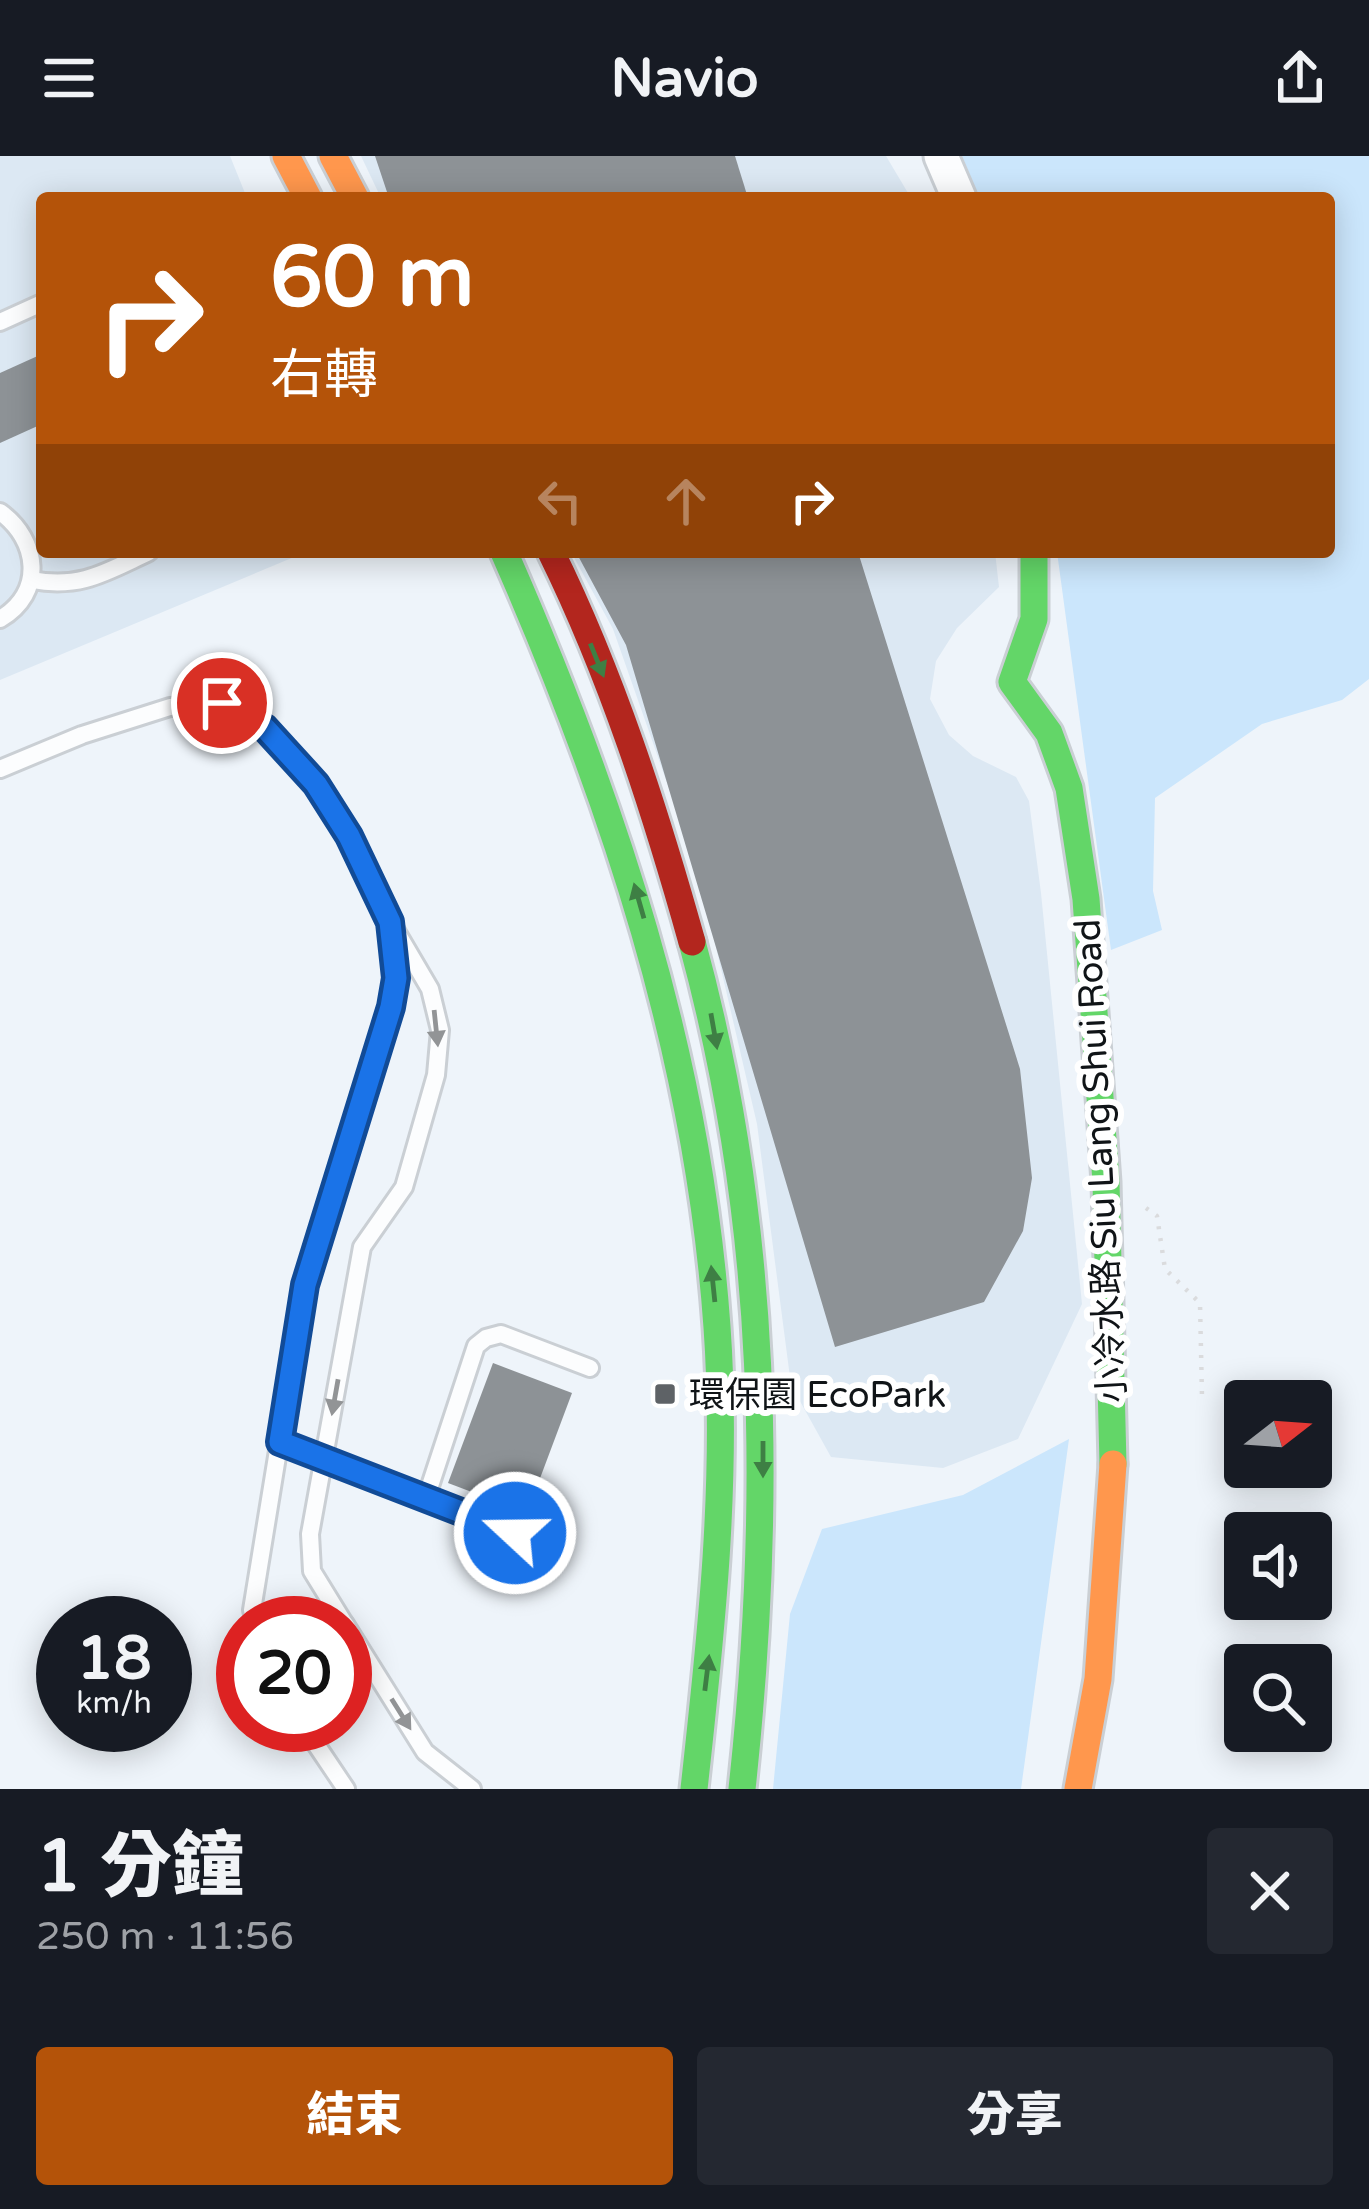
<!DOCTYPE html>
<html lang="zh-TW">
<meta charset="utf-8">
<style>
:root{--surface:#171b24;--page:#242831;--text:#f1f3f6;--muted:#9ea1a6;--accent:#b45309}
body{margin:0;font-family:"Varela Round","Noto Sans TC",sans-serif;background:var(--page);color:var(--text);height:100vh;display:flex;flex-direction:column;font-size:45px;white-space:nowrap}
*{box-sizing:border-box;margin:0}
p{font-size:39px;color:var(--muted)}
.icon{flex:none;width:66px;height:66px;fill:none;stroke:currentColor;stroke-width:2;stroke-linecap:round;stroke-linejoin:round}
.map{position:relative;height:1633px;overflow:hidden}
.details{display:flex;flex-direction:column;background:var(--surface);flex:1}
.details>*{flex:none}
.banner{position:absolute;left:36px;top:36px;width:1299px;height:366px;border-radius:12px;box-shadow:0 6px 30px #0003;background:#b45309;color:#fff;overflow:hidden}
.needle{width:78px;rotate:73deg}
.controls{position:absolute;left:1224px;top:1224px;display:grid;gap:24px}
.controls a{display:grid;place-items:center;width:108px;height:108px;border-radius:12px;background:var(--surface);box-shadow:0 6px 30px #0003;font-size:60px}
.speed{position:absolute;left:36px;top:1440px;display:flex;gap:24px;font-size:60px;font-weight:700;text-align:center}
.speed>*{display:grid;place-content:center;width:156px;height:156px;border-radius:50%;background:var(--surface);box-shadow:0 6px 30px #0003;line-height:1}
.speed small{font-size:30px;font-weight:400}
.speed .limit{border:18px solid #d22;background:#fff;color:#111}
.pin{position:absolute;display:grid;place-items:center;width:102px;height:102px;color:#fff;margin:-51px;border:6px solid #fff;border-radius:50%;box-shadow:0 3px 12px #0007}
.me{position:absolute;width:132px;margin:-66px;rotate:291deg;stroke-linejoin:round;filter:drop-shadow(0 0 9px #0008)}
.turn{display:flex;align-items:center;gap:42px;height:252px;padding:0 36px;font-size:54px}
.turn .icon{width:156px;height:156px;stroke-width:2.5}
.turn b{display:block;font-size:84px;line-height:102px}
.lanes{display:flex;align-items:center;height:114px;padding:0 36px;background:#0003;justify-content:center;gap:60px;direction:ltr}
.lanes .off{opacity:.35}
.round{display:grid;place-items:center;flex:none;width:126px;height:126px;border-radius:12px;background:var(--page)}
.overview{display:flex;align-items:center;justify-content:space-between;height:204px;padding:0 36px}
h1{font-size:72px;font-weight:800;line-height:90px}
.action{display:flex;gap:24px;margin-top:auto;padding:24px 36px}
.action a{flex:1;height:138px;border-radius:12px;background:var(--accent);color:#fff;font-size:48px;font-weight:800;line-height:138px;text-align:center}
.action a+a{background:var(--page);color:var(--text)}
header{display:flex;justify-content:space-between;align-items:center;height:156px;padding:0 36px;background:var(--surface);font-size:54px;font-weight:800}
.map>svg:first-child{display:block}
</style>
<header><svg class="icon" aria-label="menu" viewBox="0 0 24 24"><path d="M4 6h16M4 12h16M4 18h16"/></svg>Navio<svg class="icon" aria-label="share" viewBox="0 0 24 24"><path d="M12 15V3M7 8l5-5 5 5M5 13v7h14v-7"/></svg></header>
<div class="map">
<svg width="1369" height="1633" viewBox="0 0 1369 1633">
<rect width="100%" height="100%" fill="#eef4fa"/>
<g fill="#dce8f3">
<path d="M 0,0 L 230,0 L 247,42 L 42,42 L 42,396 L 306,396 L 0,524 Z"/>
<path d="M 361,0 L 886,0 L 911,42 L 381,42 Z"/>
<path d="M 571,396 L 995,396 L 999,431 L 957,472 L 936,505 L 930,543 L 949,579 L 973,600 L 1016,621 L 1029,645 L 1041,737 L 1082,1148 L 1018,1283 L 943,1312 L 831,1301 L 791,1229 L 757,968 L 699,718 L 613,473 Z"/>
</g>
<g fill="#cbe6fc">
<path d="M 962,0 L 1369,0 L 1369,523 L 1342,544 L 1262,568 L 1155,642 L 1153,735 L 1162,774 L 1111,794 L 1057,396 L 1329,396 L 1329,42 L 979,42 Z"/>
<path d="M 1069,1283 L 1021,1633 L 773,1633 L 790,1458 L 822,1373 L 963,1339 Z"/>
</g>
<g fill="#8d9296">
<path d="M 375,0 L 735,0 L 748,42 L 389,42 Z"/>
<path d="M 42,198 L 42,268 L 0,287 L 0,217 Z"/>
<path d="M 576,396 L 858,396 L 1020,913 L 1032,1022 L 1023,1075 L 984,1146 L 835,1191 L 626,489 Z"/>
<path d="M 493,1207 L 572,1237 L 527,1357 L 448,1327 Z"/>
</g>
<g fill="none" stroke-linecap="round" stroke-linejoin="round">
<defs>
<g id="lane">
<path d="M 0,166 L 42,147"/>
<path d="M 0,356 C 39,384 45,437 0,463"/>
<path d="M 32,424 C 81,433 106,416 149,396"/>
<path d="M 0,613 L 82,579 L 170,551 L 222,547 L 265,572 L 316,628 L 349,680 L 376,741 L 430,833 L 440,874 L 436,919 L 404,1031 L 362,1091 L 310,1378 L 312,1415 L 344,1467"/>
<path d="M 280,1286 L 515,1377"/>
<path d="M 426,1342 L 476,1190 L 486,1182 L 501,1178 L 590,1212"/>
<path d="M 255,1467 L 252,1454 L 305,1129 L 391,851 L 396,822 L 391,773"/>
<path d="M 345,1468 L 425,1596 L 472,1633"/>
<path d="M 303,1569 L 346,1633"/>
</g>
<path id="street" d="M 941,0 L 959,42"/>
<g id="fast">
<path d="M 504,396 C 613,644 698,900 717,1171 C 728,1325 711,1480 694,1633"/>
<path d="M 1034,396 L 1034,463 L 1012,526 L 1049,577 L 1069,632 L 1086,743 L 1106,1026 L 1113,1308"/>
<path d="M 692,786 C 769,1068 773,1345 742,1633"/>
</g>
<g id="slow">
<path d="M 286,0 L 308,42"/>
<path d="M 333,0 L 355,42"/>
<path d="M 1078,1633 L 1098,1523 L 1113,1308"/>
</g>
<path id="jam" d="M 551,396 C 612,520 655,654 692,786"/>
</defs>
<use href="#lane" stroke="#cacfd4" stroke-width="22"/>
<use href="#street" stroke="#cacfd4" stroke-width="39"/>
<use href="#fast" stroke="#cacfd4" stroke-width="33"/>
<use href="#slow" stroke="#cacfd4" stroke-width="33"/>
<use href="#jam" stroke="#cacfd4" stroke-width="33"/>
<path stroke="#dadbdd" stroke-width="4.5" stroke-dasharray="3 9" stroke-linecap="butt" d="M 1146,1052 L 1157,1060 L 1165,1113 L 1200,1147 L 1202,1241"/>
<use href="#lane" stroke="#fcfdfe" stroke-width="16"/>
<use href="#street" stroke="#fcfdfe" stroke-width="33"/>
<use href="#fast" stroke="#63d668" stroke-width="27"/>
<use href="#slow" stroke="#ff974d" stroke-width="27"/>
<use href="#jam" stroke="#b3261e" stroke-width="27"/>
</g>
<defs><path id="oneway-solid" d="M-6-.8H1V-3.2L6.5 0L1 3.2V.8H-6Z" transform="scale(3)"/></defs>
<g fill="#3e7f44">
<use href="#oneway-solid" transform="translate(597 504) rotate(68)"/>
<use href="#oneway-solid" transform="translate(639 745) rotate(-106)"/>
<use href="#oneway-solid" transform="translate(714 875) rotate(80)"/>
<use href="#oneway-solid" transform="translate(713 1128) rotate(-96)"/>
<use href="#oneway-solid" transform="translate(763 1303) rotate(90)"/>
<use href="#oneway-solid" transform="translate(707 1517) rotate(-83)"/>
</g>
<g fill="#929496">
<use href="#oneway-solid" transform="translate(436 872) rotate(84)"/>
<use href="#oneway-solid" transform="translate(335 1241) rotate(100)"/>
<use href="#oneway-solid" transform="translate(401 1558) rotate(58)"/>
</g>
<g fill="none" stroke-linecap="round" stroke-linejoin="round">
<defs>
<path id="route" d="M 222,547 L 265,572 L 316,628 L 349,680 L 390,766 L 396,822 L 391,851 L 305,1129 L 280,1286 L 515,1377"/>
</defs>
<use href="#route" stroke="#114b97" stroke-width="30"/>
<use href="#route" stroke="#1a73e8" stroke-width="21"/>
</g>
<rect fill="#5e6266" stroke="#fff" stroke-width="4.5" x="653" y="1226" width="24" height="24" rx="6"/>
<g text-anchor="middle" stroke-width="12" stroke-linejoin="round" paint-order="stroke">
<g font-size="36" fill="#101417" stroke="#fff">
<text transform="translate(1099 1005) rotate(-93)" y="13">小冷水路 Siu Lang Shui Road</text>
</g>
<g font-size="36" fill="#101417" stroke="#fff" text-anchor="start">
<text x="689" y="1251">環保園 EcoPark</text>
</g>
</g>
</svg>
<div class="controls">
<a><svg class="needle" viewBox="-14 -14 28 28"><path d="M0-13l5 13h-10z" fill="#e53935"/><path d="M0 13l5-13h-10z" fill="#9ea1a6"/></svg></a>
<a><svg class="icon" aria-label="sound" viewBox="0 0 24 24"><path d="M4 9h4l5-4v14l-5-4H4zM17 9q2 3 0 6"/></svg></a>
<a><svg class="icon" aria-label="search" viewBox="0 0 24 24"><circle cx="10" cy="10" r="6"/><path d="M15 15l6 6"/></svg></a>
</div>
<div class="speed"><div>18<small>km/h</small></div><div class="limit">20</div></div>
<div class="pin" style="left:222px;top:547px;background:#d93025"><svg class="icon" aria-label="arrive" viewBox="0 0 24 24"><path d="M6 21V4h12l-3 4 3 4H6"/></svg></div>
<svg class="me" style="left:515px;top:1377px" viewBox="-20 -20 40 40"><circle r="17" fill="#1a73e8" stroke="#fff" stroke-width="3"/><path d="M0-11L8 9 0 5-8 9z" fill="#fff"/></svg>
<div class="banner">
<div class="turn"><svg class="icon" aria-label="right" viewBox="0 0 24 24"><path d="M7 20v-9h11M14 6l5 5-5 5"/></svg><div><b>60 m</b>右轉</div></div>
<div class="lanes"><svg class="icon off" aria-label="left" viewBox="0 0 24 24"><path d="M17 20v-9H6M10 6l-5 5 5 5"/></svg><svg class="icon off" aria-label="ahead" viewBox="0 0 24 24"><path d="M12 20V5M6 11l6-6 6 6"/></svg><svg class="icon" aria-label="right" viewBox="0 0 24 24"><path d="M7 20v-9h11M14 6l5 5-5 5"/></svg></div>
</div>
</div>
<section class="details">
<div class="overview"><div><h1>1 分鐘</h1><p>250 m · 11:56</p></div><a class="round"><svg class="icon" aria-label="close" viewBox="0 0 24 24"><path d="M6 6l12 12M18 6L6 18"/></svg></a></div>
<div class="action"><a>結束</a><a>分享</a></div>
</section>
